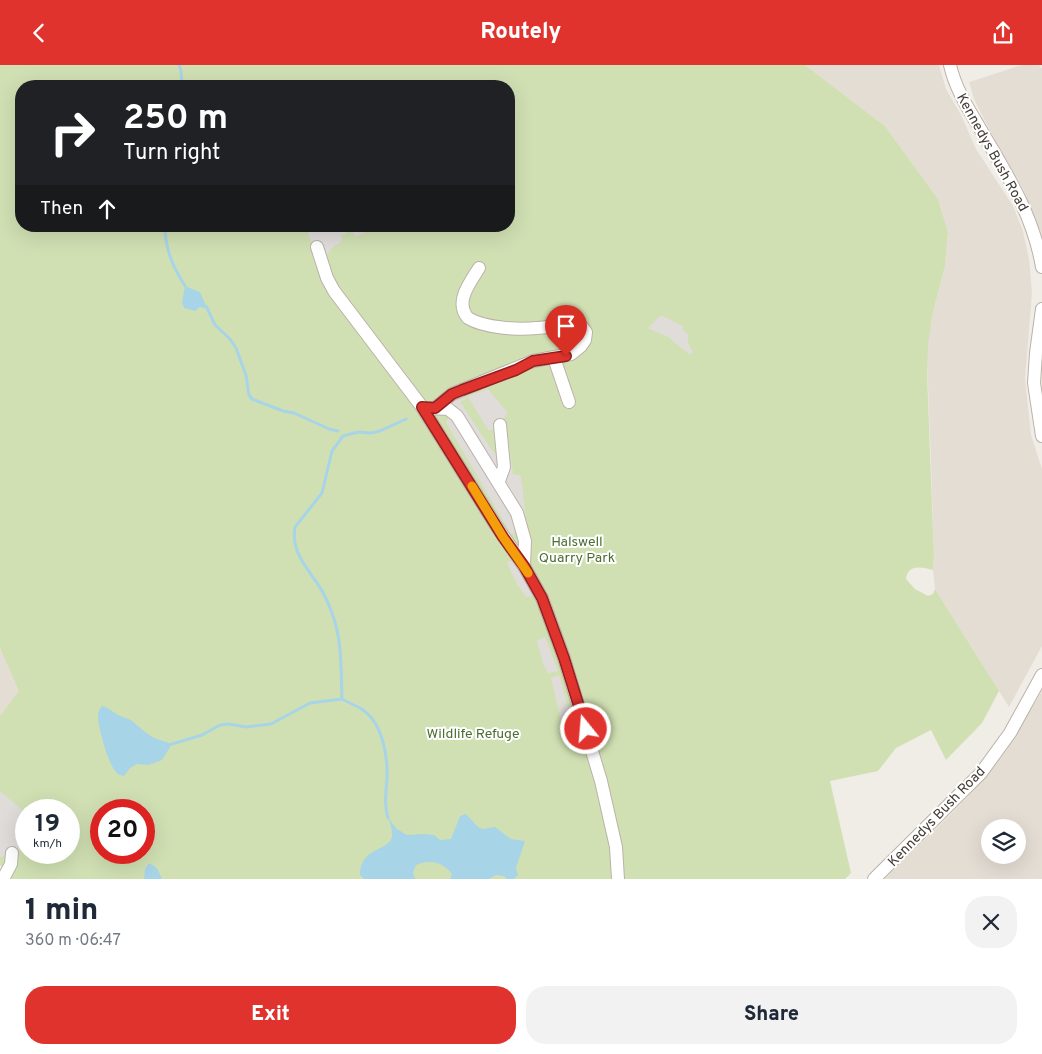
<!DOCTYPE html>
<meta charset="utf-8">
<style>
:root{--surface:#fff;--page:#f2f2f3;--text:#1f2937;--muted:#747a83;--accent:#e0332d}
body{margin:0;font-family:Overpass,sans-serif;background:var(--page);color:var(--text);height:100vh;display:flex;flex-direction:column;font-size:19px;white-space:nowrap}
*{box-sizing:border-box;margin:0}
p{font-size:16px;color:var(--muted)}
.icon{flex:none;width:28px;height:28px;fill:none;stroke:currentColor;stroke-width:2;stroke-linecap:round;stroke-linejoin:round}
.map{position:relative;height:814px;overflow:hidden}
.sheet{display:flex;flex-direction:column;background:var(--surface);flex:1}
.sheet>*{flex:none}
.guide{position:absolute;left:15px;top:15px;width:500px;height:152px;border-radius:20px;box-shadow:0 5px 20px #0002;background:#202124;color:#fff;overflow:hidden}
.buttons{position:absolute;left:981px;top:754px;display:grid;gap:10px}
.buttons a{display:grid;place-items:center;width:45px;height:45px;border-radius:50%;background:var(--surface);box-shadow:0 5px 20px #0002;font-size:25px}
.speed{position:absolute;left:15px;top:734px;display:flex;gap:10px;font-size:25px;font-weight:700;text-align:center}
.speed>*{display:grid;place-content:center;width:65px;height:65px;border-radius:50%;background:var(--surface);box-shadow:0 5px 20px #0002;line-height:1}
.speed small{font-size:12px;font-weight:400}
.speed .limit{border:8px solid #d22;background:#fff;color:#111}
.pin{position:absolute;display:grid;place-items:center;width:42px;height:42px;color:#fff;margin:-51px -21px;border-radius:50% 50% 50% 0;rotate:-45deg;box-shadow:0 0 5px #0007}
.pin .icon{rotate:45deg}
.me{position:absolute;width:55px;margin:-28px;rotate:343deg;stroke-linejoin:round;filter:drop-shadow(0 0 4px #0008)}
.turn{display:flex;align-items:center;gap:18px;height:105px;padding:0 25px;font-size:22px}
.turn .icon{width:65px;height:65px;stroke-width:2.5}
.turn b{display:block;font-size:35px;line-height:42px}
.then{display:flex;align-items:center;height:48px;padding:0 25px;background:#0003;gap:10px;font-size:19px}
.round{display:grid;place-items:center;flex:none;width:52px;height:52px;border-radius:20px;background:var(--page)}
.overview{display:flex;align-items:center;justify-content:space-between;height:85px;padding:0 25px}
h1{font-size:30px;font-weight:800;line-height:38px}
.button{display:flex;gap:10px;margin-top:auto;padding:10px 25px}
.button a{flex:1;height:58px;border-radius:20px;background:var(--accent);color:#fff;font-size:20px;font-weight:800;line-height:58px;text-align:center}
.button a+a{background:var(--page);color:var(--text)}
header{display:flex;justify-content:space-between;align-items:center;height:65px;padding:0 25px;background:var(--accent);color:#fff;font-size:22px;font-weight:800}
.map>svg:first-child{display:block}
</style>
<header><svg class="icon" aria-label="back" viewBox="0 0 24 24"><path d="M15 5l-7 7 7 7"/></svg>Routely<svg class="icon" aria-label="share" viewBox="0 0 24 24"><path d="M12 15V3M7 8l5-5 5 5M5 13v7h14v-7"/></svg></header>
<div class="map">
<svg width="1042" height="814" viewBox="0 0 1042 814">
<rect width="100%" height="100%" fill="#f0ece6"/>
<g fill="#e4ddd4" fill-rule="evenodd">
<path d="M 805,0 L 939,0 L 946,24 L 961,50 L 976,84 L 1013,141 L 1023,166 L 1029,194 L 1032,228 L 1025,314 L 1031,370 L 1042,404 L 1042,581 L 1009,642 L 935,524 L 933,505 L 934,492 L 931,395 L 926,274 L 945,201 L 948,167 L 938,134 L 885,61 Z"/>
<path d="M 1022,0 L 1039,0 L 1042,4 L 1042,170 L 1023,124 L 992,70 L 974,34 L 969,17 Z"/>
<path d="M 0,583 L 20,626 L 0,651 Z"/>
<path d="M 1042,626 L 1042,814 L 884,814 L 950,750 L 987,711 L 1007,684 ZM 990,762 L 1018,762 L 1018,790 L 990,790 Z"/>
</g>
<path fill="#d1e0b3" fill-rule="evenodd" d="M 0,0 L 805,0 L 885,61 L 938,134 L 948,167 L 945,201 L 932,251 L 928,279 L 927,307 L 934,492 L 933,505 C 921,502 908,499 906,514 L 915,524 L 928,531 L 933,529 L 935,524 L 999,626 L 982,658 L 946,695 L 931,665 L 896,683 L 878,706 L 830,716 L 851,808 L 845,814 L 8,814 L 8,806 L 0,800 L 0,651 L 19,626 L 0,583 ZM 21,21 L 509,21 L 509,161 L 21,161 ZM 26,745 L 69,745 L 69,788 L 26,788 ZM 101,745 L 144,745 L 144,788 L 101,788 Z"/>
<g fill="#dfdcda" fill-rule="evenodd">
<path d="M 318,161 L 335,161 L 338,164 L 343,161 L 368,161 L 369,165 L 356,172 L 351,165 L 341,171 L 342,176 L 333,182 L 324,193 L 308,171 L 310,163 Z"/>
<path d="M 660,251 L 663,251 L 683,261 L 682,264 L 688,269 L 688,278 L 693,287 L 690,290 L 668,272 L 648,263 Z"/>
<path d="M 488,324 L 508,348 L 502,355 L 510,387 L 513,409 L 521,411 L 527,463 L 511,469 L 446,357 L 450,350 L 449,338 ZM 468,332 L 489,366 L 497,362 L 498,388 L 495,388 L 491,384 L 460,337 Z"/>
<path d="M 511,495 L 522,510 L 534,531 L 526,532 L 517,519 L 507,498 Z"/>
<path d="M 545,572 L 558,606 L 550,608 L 548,608 L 543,598 L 537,576 Z"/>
<path d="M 559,610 L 571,653 L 563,656 L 561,655 L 551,613 Z"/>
<path d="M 0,726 L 26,748 L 26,779 L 22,784 L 0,792 Z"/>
</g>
<g fill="#a8d4e7">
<path d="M 185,221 L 200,227 L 206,241 L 204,243 L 200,242 L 195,246 L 184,243 L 182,237 Z"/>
<path d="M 102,641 L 106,642 L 118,650 L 131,655 L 145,667 L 154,673 L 172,679 L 162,695 L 149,700 L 137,699 L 130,703 L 124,711 C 121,710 119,711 117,708 C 109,702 98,662 98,652 C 98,647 99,645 102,641 Z"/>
<path d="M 466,749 L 478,762 L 483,764 L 495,762 L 511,774 L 525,776 L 516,803 L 518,810 L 514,814 L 507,814 L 504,811 L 496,810 L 489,814 L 450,814 L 452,809 C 443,797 430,794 416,800 L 413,808 L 415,814 L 364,814 L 360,810 C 360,780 393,787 392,769 C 392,763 390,758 388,753 L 397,764 L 407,770 L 424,769 L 434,770 L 440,775 L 451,774 L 460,751 Z"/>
<path d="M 149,798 L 157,803 L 162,814 L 144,814 L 145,804 Z"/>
</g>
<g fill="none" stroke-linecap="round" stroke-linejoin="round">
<g stroke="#a8d4e7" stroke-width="3">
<path d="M 179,0 L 181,6 L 182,21"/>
<path d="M 165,161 C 165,184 173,202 185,221"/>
<path d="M 206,241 L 215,260 L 230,274 L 236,283 L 246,310 L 249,330 L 252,334 L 283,346 L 294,348 L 329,364 L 338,366"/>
<path d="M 342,634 C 349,638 357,641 363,645 C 383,659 388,692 387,714 C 386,727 384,740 388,753"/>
<path d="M 172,679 L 202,670 L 220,660 L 229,659 L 246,662 L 271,659 L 310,638 L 342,634 C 341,609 342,581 335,557 C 331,544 325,529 317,518 C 305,500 291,486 295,462 L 322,428 L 332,386 L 343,371 L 358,367 L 371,368 L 380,366 L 406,354"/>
</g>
<defs>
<g id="minor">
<path d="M 950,0 C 956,27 972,49 985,72 C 1010,114 1034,154 1042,202"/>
<path d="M 317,182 L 327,213 L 334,226 L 422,342 L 495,459 L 524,501 L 542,533 L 564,593 L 601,716 L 616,782 L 618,814"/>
<path d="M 1042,244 L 1036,288 L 1034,318 L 1042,371"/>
<path d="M 554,293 L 569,337"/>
<path d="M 430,343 L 448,344 L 457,351 L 517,448 L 525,476 L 524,501"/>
<path d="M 435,343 L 452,329 L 533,296 L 571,289 L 581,281 L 585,275 L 586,267 L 583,263 C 571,253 551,263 537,263 C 519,265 484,263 468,253 C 454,237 470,218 479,203"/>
<path d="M 499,416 L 504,402 L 500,360"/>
<path d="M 3,814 L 11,799 L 12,788"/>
<path d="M 874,814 L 981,708 L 1010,668 L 1042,610"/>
</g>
</defs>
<use href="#minor" stroke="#bbb2a9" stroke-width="14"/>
<use href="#minor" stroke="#fff" stroke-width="12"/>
</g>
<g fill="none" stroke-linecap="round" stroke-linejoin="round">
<defs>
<path id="route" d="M 566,291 L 533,296 L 516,305 L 462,325 L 452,329 L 435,343 L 422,342 L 503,472 L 524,501 L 542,533 L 564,593 L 586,664"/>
</defs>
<use href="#route" stroke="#92211d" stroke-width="12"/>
<use href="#route" stroke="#e0332d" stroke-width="9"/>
<path stroke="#f59e0b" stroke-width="9" d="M 472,421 L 503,472 L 528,508"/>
</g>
<g text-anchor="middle" stroke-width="4" stroke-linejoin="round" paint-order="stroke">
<g font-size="14" fill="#423c36" stroke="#fff">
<text transform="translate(993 87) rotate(61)" y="5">Kennedys Bush Road</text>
<text transform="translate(936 751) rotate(-46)" y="5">Kennedys Bush Road</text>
</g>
<g font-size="14" fill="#4e6d30" stroke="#fff">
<text x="577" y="481">Halswell<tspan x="577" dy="16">Quarry Park</tspan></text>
<text x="473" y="673">Wildlife Refuge</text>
</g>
</g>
</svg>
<div class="buttons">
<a><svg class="icon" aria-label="layers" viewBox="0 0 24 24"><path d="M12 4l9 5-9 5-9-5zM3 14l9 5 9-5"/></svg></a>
</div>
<div class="speed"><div>19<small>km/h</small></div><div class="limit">20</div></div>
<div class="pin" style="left:566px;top:291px;background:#d93025"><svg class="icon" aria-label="arrive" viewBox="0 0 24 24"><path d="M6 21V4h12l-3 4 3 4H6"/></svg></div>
<svg class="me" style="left:586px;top:664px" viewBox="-20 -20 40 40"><circle r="17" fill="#e0332d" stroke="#fff" stroke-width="3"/><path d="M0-11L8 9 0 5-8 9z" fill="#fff"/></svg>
<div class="guide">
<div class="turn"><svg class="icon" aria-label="right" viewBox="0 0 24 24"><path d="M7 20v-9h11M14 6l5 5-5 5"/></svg><div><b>250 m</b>Turn right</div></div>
<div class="then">Then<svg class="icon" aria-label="ahead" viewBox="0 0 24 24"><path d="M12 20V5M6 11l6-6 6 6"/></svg></div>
</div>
</div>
<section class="sheet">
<div class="overview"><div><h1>1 min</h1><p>360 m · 06:47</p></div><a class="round"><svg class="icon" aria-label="close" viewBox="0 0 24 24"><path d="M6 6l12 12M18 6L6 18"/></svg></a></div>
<div class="button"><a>Exit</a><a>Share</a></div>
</section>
